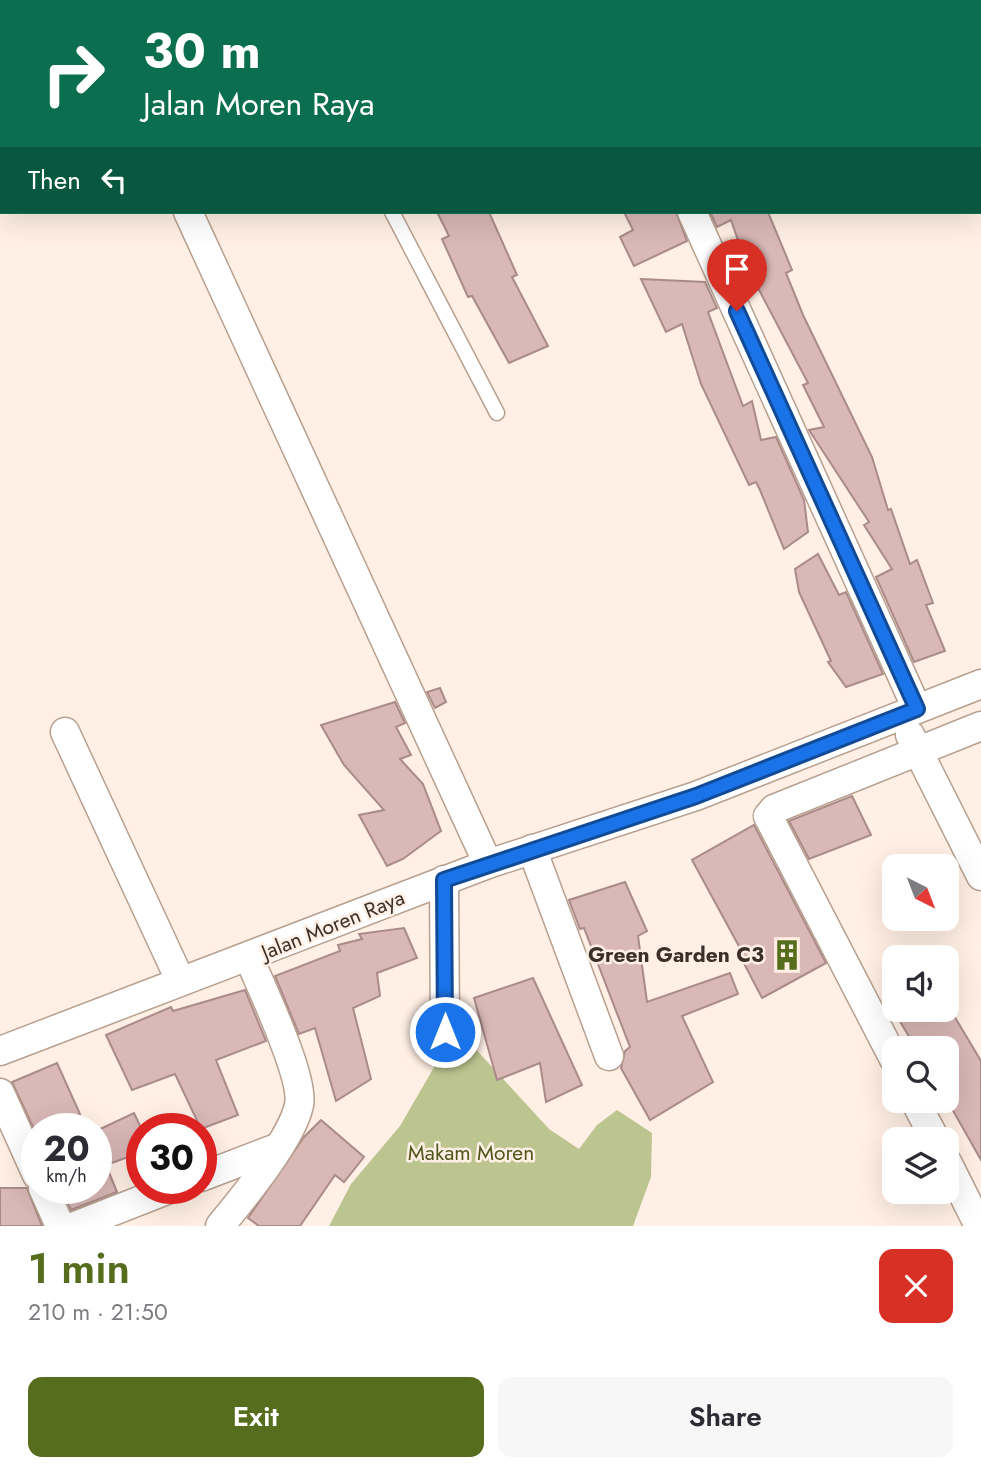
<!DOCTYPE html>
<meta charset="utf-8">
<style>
:root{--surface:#fff;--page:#f7f7f7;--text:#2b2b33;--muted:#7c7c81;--accent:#566d1d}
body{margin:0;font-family:Jost,sans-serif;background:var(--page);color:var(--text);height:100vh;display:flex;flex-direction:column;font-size:26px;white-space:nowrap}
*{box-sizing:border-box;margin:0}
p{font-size:23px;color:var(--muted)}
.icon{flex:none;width:38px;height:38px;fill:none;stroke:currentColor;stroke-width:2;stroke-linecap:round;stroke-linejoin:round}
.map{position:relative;height:1226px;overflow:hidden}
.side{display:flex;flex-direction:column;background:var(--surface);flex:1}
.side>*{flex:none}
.banner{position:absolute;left:0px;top:0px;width:982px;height:214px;box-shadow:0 7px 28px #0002;background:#0b6e4f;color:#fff;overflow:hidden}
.needle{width:46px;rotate:138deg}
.tools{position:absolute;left:882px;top:854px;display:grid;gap:14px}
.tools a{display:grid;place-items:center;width:77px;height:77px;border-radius:14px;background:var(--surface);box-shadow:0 7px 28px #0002;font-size:35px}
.speed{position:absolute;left:21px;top:1113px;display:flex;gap:14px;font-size:35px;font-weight:700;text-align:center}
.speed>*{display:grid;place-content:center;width:91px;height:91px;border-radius:50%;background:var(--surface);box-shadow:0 7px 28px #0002;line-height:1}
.speed small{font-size:18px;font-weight:400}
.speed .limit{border:10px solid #d22;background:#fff;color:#111}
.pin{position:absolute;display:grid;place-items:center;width:60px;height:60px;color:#fff;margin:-72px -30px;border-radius:50% 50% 50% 0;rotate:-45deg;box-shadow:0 0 7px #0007}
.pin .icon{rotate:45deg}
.me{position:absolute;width:77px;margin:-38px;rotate:0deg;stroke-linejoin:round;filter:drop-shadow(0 0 5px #0008)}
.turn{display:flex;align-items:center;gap:24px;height:147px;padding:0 28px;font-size:32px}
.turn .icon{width:91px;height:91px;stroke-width:2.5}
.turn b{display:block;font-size:49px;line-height:60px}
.then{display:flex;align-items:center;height:66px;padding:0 28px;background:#0003;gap:14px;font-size:26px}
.round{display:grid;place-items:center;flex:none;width:74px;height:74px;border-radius:14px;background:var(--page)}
.summary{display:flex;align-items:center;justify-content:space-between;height:119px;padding:0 28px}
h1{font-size:42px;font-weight:600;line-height:52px;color:var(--accent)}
.primary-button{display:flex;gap:14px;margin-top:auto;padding:14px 28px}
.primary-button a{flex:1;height:80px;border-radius:14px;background:var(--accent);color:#fff;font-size:28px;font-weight:600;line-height:80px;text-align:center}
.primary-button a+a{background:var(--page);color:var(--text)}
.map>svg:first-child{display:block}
</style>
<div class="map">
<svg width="981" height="1226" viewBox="0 0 981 1226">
<rect width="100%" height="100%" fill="#ffefe4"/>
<path fill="#bcc590" d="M 472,1045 L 549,1129 L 579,1149 L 597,1125 L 617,1110 L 652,1133 L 651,1177 L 633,1226 L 329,1226 L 351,1184 L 400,1126 L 440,1057 Z"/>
<g fill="#d9b8b6" stroke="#aa8b8a" stroke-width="2">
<path d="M 437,212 L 489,212 L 517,275 L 512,277 L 548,346 L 509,363 L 472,296 L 468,297 L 442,239 L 449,236 Z"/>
<path d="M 624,212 L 676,212 L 687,241 L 634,266 L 620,237 L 633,230 Z"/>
<path d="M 710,212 L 768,212 L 792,270 L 786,273 L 803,315 L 872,457 L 888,510 L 891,509 L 910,564 L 917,560 L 933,603 L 926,605 L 945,651 L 914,662 L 876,577 L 892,569 L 864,525 L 869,522 L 809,430 L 824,427 L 803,385 L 808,383 L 747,267 L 731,220 L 717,227 Z"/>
<path d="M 641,279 L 705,282 L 717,308 L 708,312 L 743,406 L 752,401 L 761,440 L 776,437 L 804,500 L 808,532 L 784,549 L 760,490 L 756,482 L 749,485 L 701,384 L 682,324 L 666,332 Z"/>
<path d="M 818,554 L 839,595 L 846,592 L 883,674 L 846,687 L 828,662 L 831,661 L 799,592 L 795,569 Z"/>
<path d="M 440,688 L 446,702 L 435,708 L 427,692 Z"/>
<path d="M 395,702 L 405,723 L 396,727 L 411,755 L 400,759 L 423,784 L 441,831 L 403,859 L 387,866 L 359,815 L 384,810 L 344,765 L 321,725 Z"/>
<path d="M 852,796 L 871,835 L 809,859 L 789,821 Z"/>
<path d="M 754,825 L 826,963 L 762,998 L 738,952 L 741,950 L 692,860 Z"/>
<path d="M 625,882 L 647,931 L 638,936 L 647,1002 L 730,973 L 738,994 L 682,1016 L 713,1082 L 650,1120 L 621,1068 L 625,1051 L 630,1047 L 584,928 L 580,929 L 569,900 Z"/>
<path d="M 404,928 L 417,958 L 377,973 L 380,996 L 353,1008 L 371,1079 L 336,1101 L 315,1028 L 299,1034 L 275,976 L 340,951 L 338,945 L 362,939 L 359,934 Z"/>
<path d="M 533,978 L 582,1085 L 546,1102 L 540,1063 L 497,1080 L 474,998 Z"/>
<path d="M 245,990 L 266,1041 L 216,1060 L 238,1115 L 201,1129 L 175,1074 L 132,1090 L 106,1035 L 171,1007 L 173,1011 Z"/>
<path d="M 947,1004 L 981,1061 L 981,1160 L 947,1100 L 947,1048 L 916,1048 L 893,1010 L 947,1010 Z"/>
<path d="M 57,1063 L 80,1114 L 54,1129 L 34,1129 L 12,1082 Z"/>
<path d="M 134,1113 L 142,1130 L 142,1152 L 106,1165 L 117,1192 L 71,1210 L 61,1188 L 96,1188 L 96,1131 Z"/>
<path d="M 321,1120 L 364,1157 L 344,1182 L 335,1175 L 300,1226 L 259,1226 L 248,1218 L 304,1137 Z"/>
<path d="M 0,1188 L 27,1188 L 42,1226 L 0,1226 Z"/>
</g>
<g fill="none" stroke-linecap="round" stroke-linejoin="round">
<defs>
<path id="service" d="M 392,212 L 497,413"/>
<g id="minor">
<path d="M 93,0 L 94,2"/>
<path d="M 477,0 L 477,2"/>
<path d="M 644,0 L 645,2"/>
<path d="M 847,2 L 850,0"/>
<path d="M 0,51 L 2,50"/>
<path d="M 188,212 L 488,864"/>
<path d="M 692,212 L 917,709"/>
<path d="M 65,732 L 180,980"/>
<path d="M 910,735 L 981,876"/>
<path d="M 532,849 L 609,1056"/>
<path d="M 444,880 L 445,1032"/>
<path d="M 0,1051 L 488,864 L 696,796 L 981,684"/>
<path d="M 894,1059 L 768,816 L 774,809 L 981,726"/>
<path d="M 0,1093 L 37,1175"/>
<path d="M 915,1101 L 935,1139"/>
<path d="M 947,1162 L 979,1226"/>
<path d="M 201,1177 L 279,1147"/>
<path d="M 43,1188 L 60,1226"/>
<path d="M 75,1226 L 172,1188"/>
<path d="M 220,1226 C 243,1198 292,1139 299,1105 C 305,1078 261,987 249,958"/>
</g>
</defs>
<use href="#service" stroke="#b8a08f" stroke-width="17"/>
<use href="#minor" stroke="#b8a08f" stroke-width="31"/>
<use href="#service" stroke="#fff" stroke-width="14"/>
<use href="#minor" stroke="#fff" stroke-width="28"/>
</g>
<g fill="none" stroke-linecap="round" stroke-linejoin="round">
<defs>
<path id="route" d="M 445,1032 L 444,880 L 696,796 L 917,709 L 737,311"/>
</defs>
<use href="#route" stroke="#114b97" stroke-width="18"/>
<use href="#route" stroke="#1a73e8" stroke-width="12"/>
</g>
<defs>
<symbol id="building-bare" viewBox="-9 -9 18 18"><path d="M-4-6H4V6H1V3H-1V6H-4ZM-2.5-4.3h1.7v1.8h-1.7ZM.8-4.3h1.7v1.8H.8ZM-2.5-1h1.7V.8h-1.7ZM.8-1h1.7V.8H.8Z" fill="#566d1d" stroke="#ffefe4" stroke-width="2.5" paint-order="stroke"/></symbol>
</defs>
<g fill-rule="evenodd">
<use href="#building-bare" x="765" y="933" width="44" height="44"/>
</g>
<g text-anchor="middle" stroke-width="5" stroke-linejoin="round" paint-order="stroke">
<g font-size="21" fill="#3a3029" stroke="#ffefe4">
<text transform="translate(333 925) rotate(-22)" y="7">Jalan Moren Raya</text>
</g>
<g font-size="21" font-weight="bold" fill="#3a3029" stroke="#ffefe4" text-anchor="end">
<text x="764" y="962">Green Garden C3</text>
</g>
<g font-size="21" fill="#4f571c" stroke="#ffefe4">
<text x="471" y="1160">Makam Moren</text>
</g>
</g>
</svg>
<div class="tools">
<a><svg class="needle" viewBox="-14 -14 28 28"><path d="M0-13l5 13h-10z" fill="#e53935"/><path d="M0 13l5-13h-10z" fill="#7c7c81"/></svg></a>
<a><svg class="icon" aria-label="sound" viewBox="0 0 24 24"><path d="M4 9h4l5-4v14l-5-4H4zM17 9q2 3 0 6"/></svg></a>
<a><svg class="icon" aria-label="search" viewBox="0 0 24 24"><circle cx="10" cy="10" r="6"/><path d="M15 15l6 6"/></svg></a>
<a><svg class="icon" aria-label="layers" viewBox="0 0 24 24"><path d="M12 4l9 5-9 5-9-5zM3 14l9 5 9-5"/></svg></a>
</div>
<div class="speed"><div>20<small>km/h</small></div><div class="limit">30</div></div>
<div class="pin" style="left:737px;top:311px;background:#d93025"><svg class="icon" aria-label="arrive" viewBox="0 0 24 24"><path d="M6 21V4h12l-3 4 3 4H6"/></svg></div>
<svg class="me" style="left:445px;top:1032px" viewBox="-20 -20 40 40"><circle r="17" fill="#1a73e8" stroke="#fff" stroke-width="3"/><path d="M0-11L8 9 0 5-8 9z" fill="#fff"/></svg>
<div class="banner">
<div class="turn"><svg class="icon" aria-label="right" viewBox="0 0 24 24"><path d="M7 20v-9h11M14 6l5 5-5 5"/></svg><div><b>30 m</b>Jalan Moren Raya</div></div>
<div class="then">Then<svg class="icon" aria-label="left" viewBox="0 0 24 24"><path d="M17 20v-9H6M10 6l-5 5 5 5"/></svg></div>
</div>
</div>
<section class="side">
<div class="summary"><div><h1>1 min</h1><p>210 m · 21:50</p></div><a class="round" style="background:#d93025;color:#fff"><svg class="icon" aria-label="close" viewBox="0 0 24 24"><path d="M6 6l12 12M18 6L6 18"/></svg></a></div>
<div class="primary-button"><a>Exit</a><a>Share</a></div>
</section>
